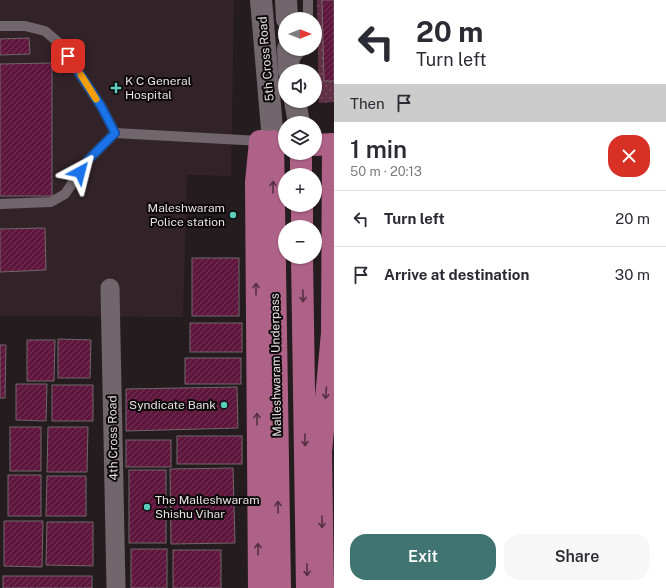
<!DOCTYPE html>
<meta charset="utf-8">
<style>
:root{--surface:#fff;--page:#f7f7f7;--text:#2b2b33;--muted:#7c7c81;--line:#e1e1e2;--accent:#407471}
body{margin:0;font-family:"Public Sans",sans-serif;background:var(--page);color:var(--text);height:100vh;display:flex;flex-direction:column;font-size:15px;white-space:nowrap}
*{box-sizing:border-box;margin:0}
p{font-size:13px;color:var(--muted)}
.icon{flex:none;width:22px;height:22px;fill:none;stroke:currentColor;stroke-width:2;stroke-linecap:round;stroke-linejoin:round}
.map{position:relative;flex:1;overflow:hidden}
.panel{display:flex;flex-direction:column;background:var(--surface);width:332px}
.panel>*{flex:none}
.guide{background:#fff;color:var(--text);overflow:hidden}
.needle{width:26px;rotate:90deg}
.controls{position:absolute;left:278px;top:12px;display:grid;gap:8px}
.controls a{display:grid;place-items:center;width:44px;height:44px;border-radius:50%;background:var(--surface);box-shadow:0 1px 3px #0004;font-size:20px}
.pin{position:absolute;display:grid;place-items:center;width:34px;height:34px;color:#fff;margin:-17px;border-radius:8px;box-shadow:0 2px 6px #0006}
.me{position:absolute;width:44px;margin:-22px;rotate:38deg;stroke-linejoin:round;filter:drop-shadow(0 0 3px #0008)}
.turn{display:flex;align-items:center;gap:14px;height:84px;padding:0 16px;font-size:18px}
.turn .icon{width:52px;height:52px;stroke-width:2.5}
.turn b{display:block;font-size:28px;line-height:34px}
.then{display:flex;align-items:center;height:38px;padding:0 16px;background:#0003;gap:8px;font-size:15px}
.round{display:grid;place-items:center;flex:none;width:42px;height:42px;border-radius:16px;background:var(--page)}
.summary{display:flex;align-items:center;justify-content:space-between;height:68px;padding:0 16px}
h1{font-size:24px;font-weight:600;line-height:30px}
.primary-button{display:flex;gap:8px;margin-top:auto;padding:8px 16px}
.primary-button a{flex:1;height:46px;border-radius:16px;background:var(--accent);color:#fff;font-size:16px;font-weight:600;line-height:46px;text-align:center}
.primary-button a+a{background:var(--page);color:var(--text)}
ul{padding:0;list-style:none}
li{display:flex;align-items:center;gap:12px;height:56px;padding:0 16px;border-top:1px solid var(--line)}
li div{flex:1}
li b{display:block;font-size:15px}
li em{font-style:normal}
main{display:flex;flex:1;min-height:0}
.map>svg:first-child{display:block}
</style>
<main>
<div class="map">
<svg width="334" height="588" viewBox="0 0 334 588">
<defs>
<pattern id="park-dots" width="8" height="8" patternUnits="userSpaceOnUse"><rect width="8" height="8" fill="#613047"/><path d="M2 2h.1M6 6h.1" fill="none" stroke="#784e61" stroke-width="1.8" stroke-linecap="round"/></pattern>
<pattern id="building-hatch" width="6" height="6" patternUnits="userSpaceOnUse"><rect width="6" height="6" fill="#5e163d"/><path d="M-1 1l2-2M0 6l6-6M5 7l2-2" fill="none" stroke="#753859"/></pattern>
</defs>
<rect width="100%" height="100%" fill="#251c20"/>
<path fill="#322329" d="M 0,0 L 234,0 L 231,176 L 187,175 L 183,317 L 0,316 Z"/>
<path fill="url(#park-dots)" d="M 317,0 L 334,0 L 334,102 L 319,103 Z"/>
<g fill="url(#building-hatch)" stroke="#71666a">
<path d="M 322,0 L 334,0 L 334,81 L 324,81 Z"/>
<path d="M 29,38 L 30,54 L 0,55 L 0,39 Z"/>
<path d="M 52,63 L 52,196 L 0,196 L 0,64 Z"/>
<path d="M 45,228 L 46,270 L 0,272 L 0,229 Z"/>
<rect x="192" y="258" width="47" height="58"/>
<rect x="190" y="323" width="52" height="29"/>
<path d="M 58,339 L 91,340 L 90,378 L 58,378 Z"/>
<path d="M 27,340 L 55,340 L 54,381 L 27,381 Z"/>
<path d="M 0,345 L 6,345 L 5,398 L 0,398 Z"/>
<rect x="185" y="358" width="56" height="26"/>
<path d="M 16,384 L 47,384 L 46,421 L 16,420 Z"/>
<rect x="52" y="385" width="41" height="36"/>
<path d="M 237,387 L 238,428 L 126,431 L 126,389 Z"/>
<rect x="10" y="427" width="31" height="44"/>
<path d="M 48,427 L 88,427 L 87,472 L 47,472 Z"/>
<rect x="177" y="436" width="65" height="28"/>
<rect x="126" y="440" width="45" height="27"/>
<path d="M 233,468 L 235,543 L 171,544 L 170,469 Z"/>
<rect x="129" y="470" width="37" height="73"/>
<rect x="8" y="475" width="33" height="41"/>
<path d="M 47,476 L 86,476 L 86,516 L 46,516 Z"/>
<path d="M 4,521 L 43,521 L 42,567 L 4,566 Z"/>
<path d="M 47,522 L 93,522 L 93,566 L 46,565 Z"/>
<rect x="131" y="549" width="36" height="39"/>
<rect x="173" y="550" width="48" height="38"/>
<rect x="3" y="576" width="89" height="12"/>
</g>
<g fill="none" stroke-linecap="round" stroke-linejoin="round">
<g stroke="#71666b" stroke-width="10">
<path d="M 308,0 L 308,19"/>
<path d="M 0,26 L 25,26 L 45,31 L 59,43 L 101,106 L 115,133 L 260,141"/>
<path d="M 290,64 L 303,49"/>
<path d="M 0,204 L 51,202 L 65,194 L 88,160 L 115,133"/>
</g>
<path stroke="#71666b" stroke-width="19" d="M 110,288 L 116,588"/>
<g stroke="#71666b" stroke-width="22">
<path d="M 261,0 L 273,141"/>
<path d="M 286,0 L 287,19"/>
<path d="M 288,49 L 289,71"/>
<path d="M 295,101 L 299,123"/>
</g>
<g stroke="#af6288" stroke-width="22">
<path d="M 273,141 L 280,588"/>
<path d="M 315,145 L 334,144"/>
<path d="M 301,153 L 301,175"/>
<path d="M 302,205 L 302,227"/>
<path d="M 302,257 L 307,588"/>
<path d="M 259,588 L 256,182 L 260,141 L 285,143"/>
<path d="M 323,588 L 321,452 L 332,333 L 333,144"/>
</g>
</g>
<defs><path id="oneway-shaft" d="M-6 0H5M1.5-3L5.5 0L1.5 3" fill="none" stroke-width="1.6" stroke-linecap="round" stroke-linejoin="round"/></defs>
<g stroke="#553042">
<use href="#oneway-shaft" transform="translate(273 187) rotate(-90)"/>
<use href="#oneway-shaft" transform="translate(256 289) rotate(-90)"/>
<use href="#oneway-shaft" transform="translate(303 296) rotate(89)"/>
<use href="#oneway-shaft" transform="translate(326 393) rotate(95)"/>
<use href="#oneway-shaft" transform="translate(257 419) rotate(-90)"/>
<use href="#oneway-shaft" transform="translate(305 440) rotate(89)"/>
<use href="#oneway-shaft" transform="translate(278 507) rotate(-91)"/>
<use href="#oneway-shaft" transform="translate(322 522) rotate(89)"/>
<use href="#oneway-shaft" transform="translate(258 549) rotate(-90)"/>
<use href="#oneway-shaft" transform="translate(307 570) rotate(89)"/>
</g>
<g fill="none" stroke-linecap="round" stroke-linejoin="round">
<defs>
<path id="route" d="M 68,56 L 101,106 L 115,133 L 88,160 L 80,172"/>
</defs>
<use href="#route" stroke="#114b97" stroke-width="10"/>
<use href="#route" stroke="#1a73e8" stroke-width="7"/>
<path stroke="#f59e0b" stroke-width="7" d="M 81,75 L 96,99"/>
</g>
<g fill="#5acebd" stroke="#0c0809" stroke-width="1.5">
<path d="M114 82h4v4h4v4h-4v4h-4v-4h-4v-4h4z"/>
<circle cx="233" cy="215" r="4"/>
<circle cx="224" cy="405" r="4"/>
<circle cx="147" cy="507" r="4"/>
</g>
<g text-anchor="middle" stroke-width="4" stroke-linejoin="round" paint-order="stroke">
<g font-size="12" fill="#e7e1e3" stroke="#0c0809">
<text transform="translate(266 59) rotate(-95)" y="4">5th Cross Road</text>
<text transform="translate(276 365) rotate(-91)" y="4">Malleshwaram Underpass</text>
<text transform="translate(113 438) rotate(-91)" y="4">4th Cross Road</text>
</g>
<g font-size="12" fill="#e7e1e3" stroke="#0c0809" text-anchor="start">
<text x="125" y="85">K C General<tspan x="125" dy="14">Hospital</tspan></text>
<text x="225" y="212" text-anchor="end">Maleshwaram<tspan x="225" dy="14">Police station</tspan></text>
<text x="216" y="409" text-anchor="end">Syndicate Bank</text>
<text x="155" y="504">The Malleshwaram<tspan x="155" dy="14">Shishu Vihar</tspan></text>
</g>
</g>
</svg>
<div class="controls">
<a><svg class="needle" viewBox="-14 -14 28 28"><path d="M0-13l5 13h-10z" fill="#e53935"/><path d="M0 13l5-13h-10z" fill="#7c7c81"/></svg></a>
<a><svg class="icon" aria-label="sound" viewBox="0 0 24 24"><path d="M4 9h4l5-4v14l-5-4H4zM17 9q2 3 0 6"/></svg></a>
<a><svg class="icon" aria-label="layers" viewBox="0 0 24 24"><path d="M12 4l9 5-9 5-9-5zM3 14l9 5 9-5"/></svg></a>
<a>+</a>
<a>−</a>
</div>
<div class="pin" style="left:68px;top:56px;background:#d93025"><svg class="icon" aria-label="arrive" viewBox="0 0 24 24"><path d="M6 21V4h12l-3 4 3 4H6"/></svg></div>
<svg class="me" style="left:80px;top:172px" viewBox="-20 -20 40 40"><path d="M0-17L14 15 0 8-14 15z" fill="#1a73e8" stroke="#fff" stroke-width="4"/></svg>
</div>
<section class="panel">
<div class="guide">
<div class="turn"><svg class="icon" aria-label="left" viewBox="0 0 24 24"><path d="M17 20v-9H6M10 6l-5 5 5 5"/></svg><div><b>20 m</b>Turn left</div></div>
<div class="then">Then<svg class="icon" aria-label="arrive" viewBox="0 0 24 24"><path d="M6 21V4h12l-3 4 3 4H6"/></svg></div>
</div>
<div class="summary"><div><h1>1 min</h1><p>50 m · 20:13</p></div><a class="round" style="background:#d93025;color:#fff"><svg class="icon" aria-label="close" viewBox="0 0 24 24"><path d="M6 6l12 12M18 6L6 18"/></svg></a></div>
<ul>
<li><svg class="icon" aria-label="left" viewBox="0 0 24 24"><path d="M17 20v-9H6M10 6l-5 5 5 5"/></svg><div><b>Turn left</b></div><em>20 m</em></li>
<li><svg class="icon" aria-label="arrive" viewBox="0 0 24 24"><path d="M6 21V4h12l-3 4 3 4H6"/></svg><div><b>Arrive at destination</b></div><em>30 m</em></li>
</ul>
<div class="primary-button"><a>Exit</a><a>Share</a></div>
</section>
</main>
